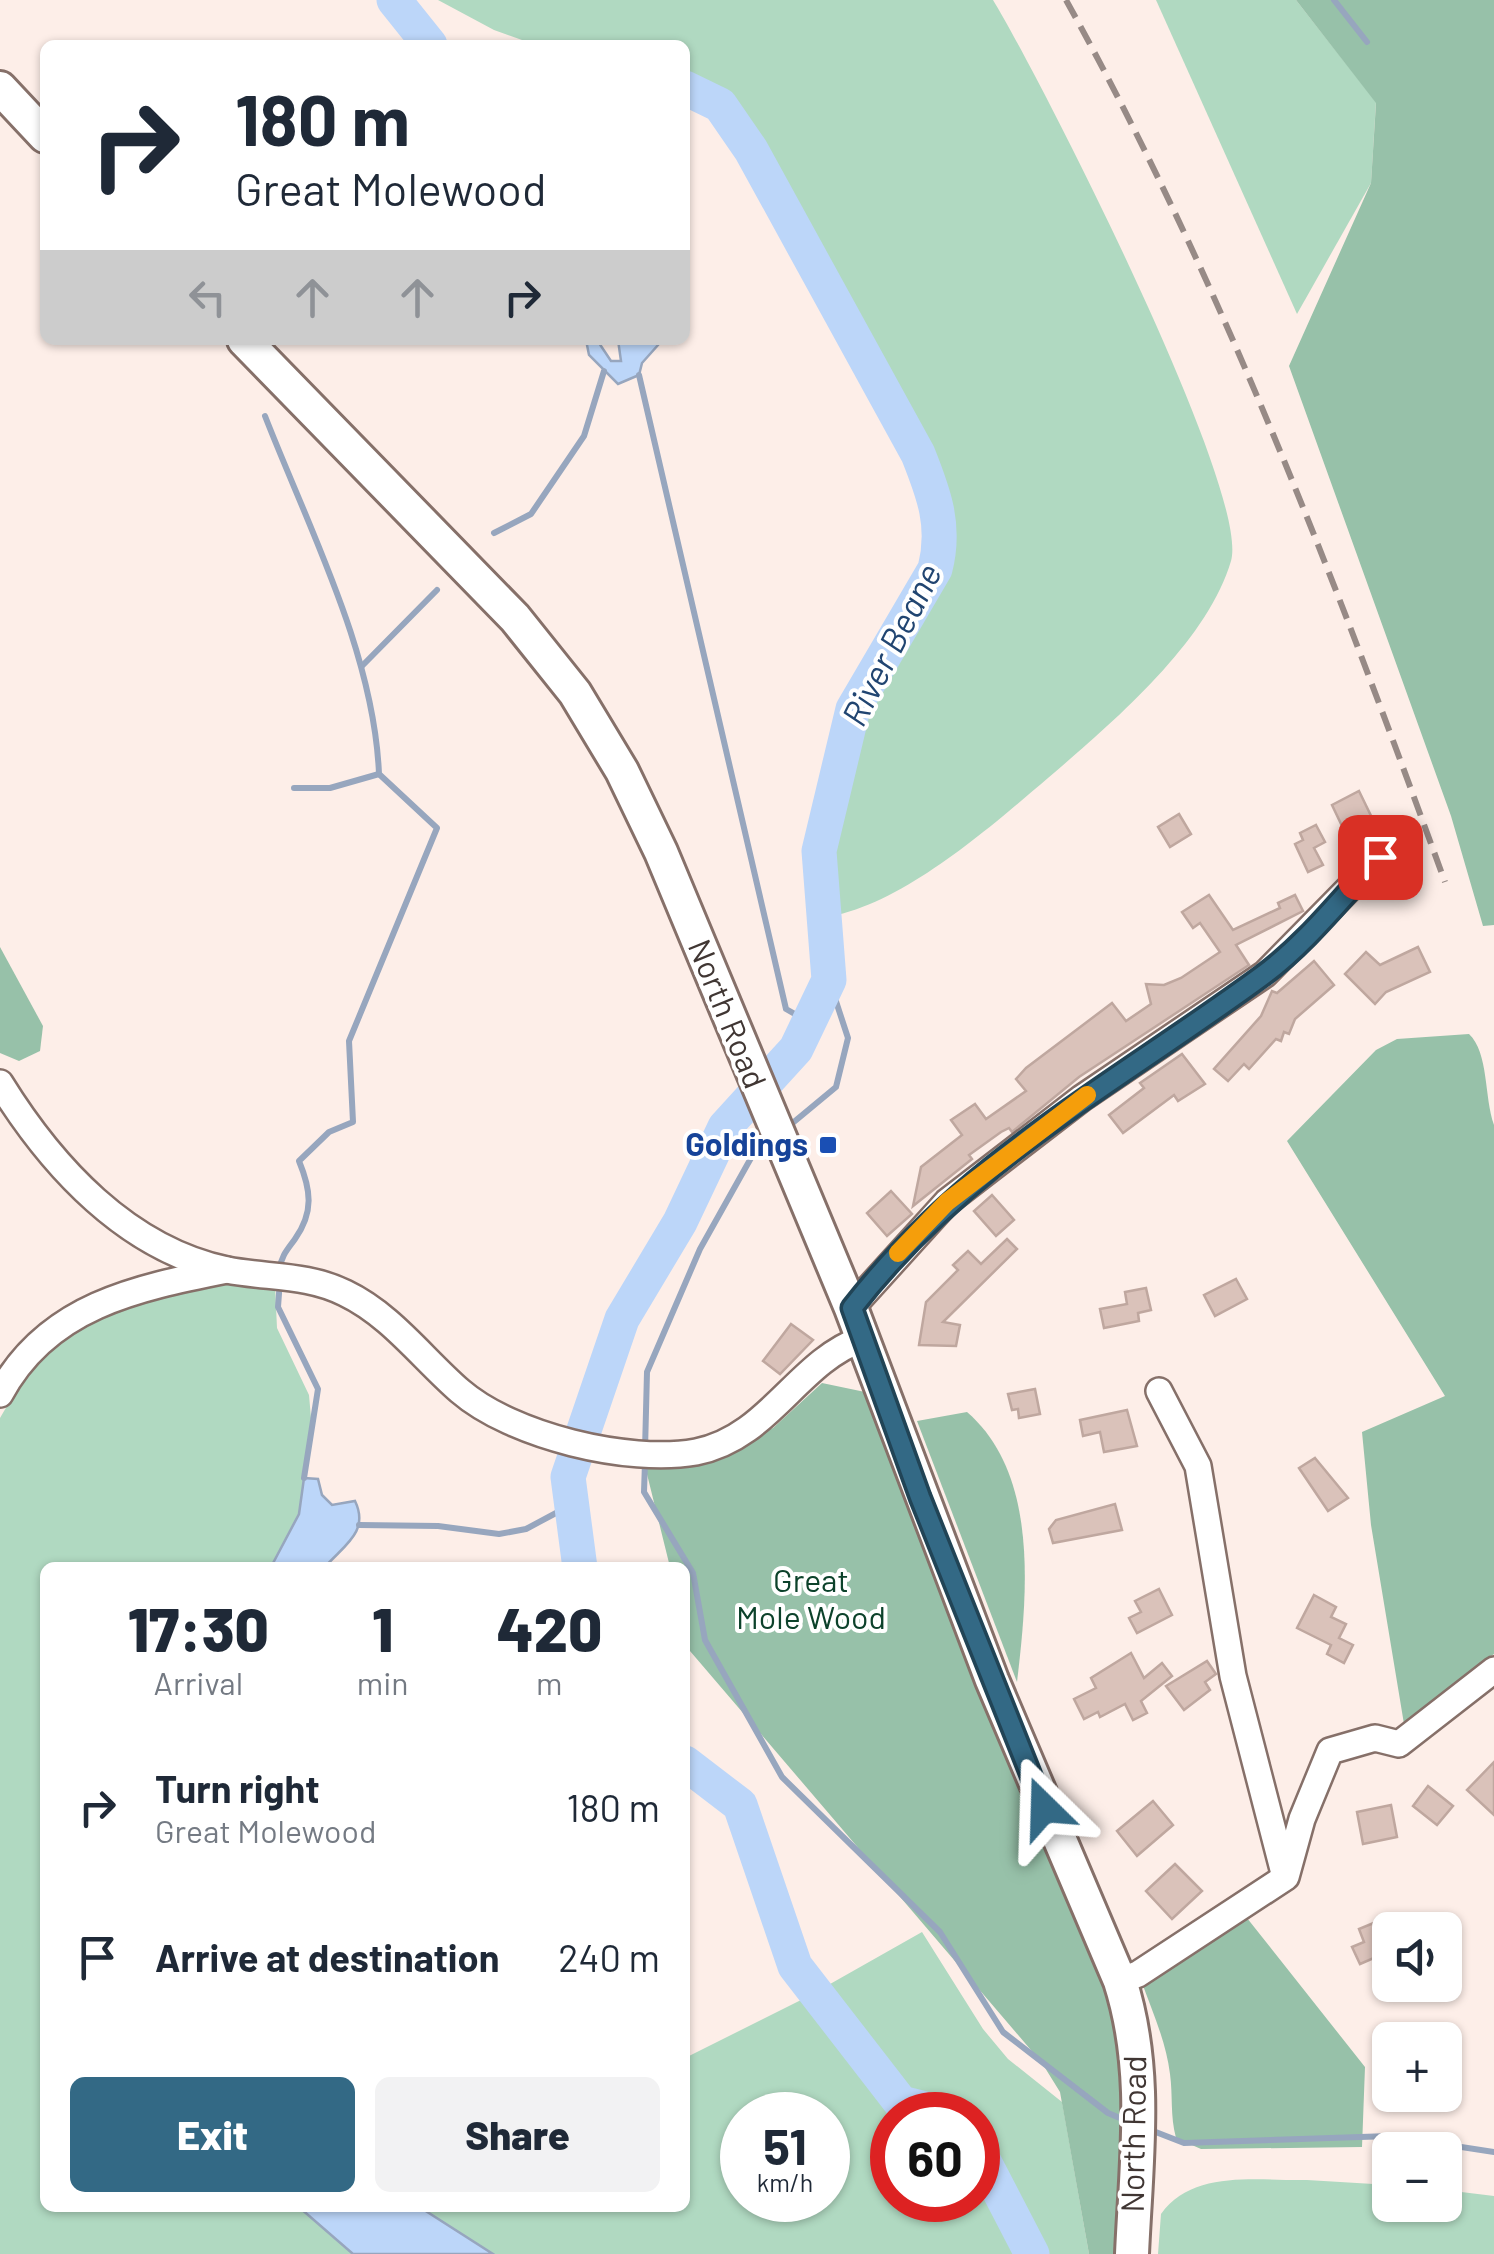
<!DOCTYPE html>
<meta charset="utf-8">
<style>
:root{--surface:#fff;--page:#f2f2f3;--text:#1f2937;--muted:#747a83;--accent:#336985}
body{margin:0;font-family:Barlow,sans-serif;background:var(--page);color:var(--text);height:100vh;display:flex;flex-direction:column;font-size:38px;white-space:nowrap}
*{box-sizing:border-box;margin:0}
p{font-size:32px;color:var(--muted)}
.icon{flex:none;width:55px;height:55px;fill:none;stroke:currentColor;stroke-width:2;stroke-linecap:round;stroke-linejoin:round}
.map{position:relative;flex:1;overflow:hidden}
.side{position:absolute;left:40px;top:1562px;width:650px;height:650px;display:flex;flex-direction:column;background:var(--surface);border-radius:15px;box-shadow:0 2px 8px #0004}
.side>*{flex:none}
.guide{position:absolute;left:40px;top:40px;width:650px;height:305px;border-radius:15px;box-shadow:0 2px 8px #0004;background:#fff;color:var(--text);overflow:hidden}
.tools{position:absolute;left:1372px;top:1912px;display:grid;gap:20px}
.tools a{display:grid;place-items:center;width:90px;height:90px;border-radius:15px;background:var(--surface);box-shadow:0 2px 8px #0004;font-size:50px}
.speed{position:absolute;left:720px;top:2092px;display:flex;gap:20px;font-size:50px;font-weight:700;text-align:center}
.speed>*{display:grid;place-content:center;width:130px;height:130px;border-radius:50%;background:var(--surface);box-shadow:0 2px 8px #0004;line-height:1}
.speed small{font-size:25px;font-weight:400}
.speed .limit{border:15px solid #d22;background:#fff;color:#111}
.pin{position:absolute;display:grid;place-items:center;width:85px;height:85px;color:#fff;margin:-42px;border-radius:20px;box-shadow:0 5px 15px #0006}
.me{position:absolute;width:110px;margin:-55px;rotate:338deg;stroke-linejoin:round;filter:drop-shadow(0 0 8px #0008)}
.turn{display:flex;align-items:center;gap:35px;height:210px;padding:0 30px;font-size:45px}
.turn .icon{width:130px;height:130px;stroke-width:2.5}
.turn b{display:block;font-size:70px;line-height:85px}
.lanes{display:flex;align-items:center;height:95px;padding:0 30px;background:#0003;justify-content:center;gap:50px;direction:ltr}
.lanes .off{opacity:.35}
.eta{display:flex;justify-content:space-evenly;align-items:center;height:170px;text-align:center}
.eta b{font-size:60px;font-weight:800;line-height:70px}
.button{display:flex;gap:20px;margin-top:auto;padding:20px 30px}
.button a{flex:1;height:115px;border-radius:15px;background:var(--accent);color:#fff;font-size:40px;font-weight:800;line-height:115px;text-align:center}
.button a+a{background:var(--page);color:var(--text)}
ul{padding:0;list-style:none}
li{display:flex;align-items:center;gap:30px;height:150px;padding:0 30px}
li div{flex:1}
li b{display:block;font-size:38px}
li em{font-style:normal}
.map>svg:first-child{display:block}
</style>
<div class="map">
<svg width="1494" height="2254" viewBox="0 0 1494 2254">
<rect width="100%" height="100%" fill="#fdeee8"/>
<g fill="#b0d9c1" fill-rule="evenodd">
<path d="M 438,0 L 993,0 C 1040,77 1251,491 1231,561 C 1207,643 1111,724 1048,778 C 989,828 896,911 818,918 L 837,761 L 870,684 L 933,593 L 952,519 L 937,457 L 745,116 L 698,78 L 685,76 L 685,45 L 536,45 L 494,30 Z"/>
<path d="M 1156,0 L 1296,0 L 1376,102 L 1371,183 L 1297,314 Z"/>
<path d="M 214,1278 L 275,1285 L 277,1328 L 309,1395 L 311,1418 L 299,1514 L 271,1567 L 45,1568 L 45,2208 L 300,2208 L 353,2254 L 0,2254 L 0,1418 C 61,1317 106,1309 214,1278 Z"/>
<path d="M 922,1932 L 983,2029 L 1008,2059 L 1062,2102 L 1089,2254 L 1043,2254 L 978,2126 L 978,2115 L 906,2095 L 823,1988 Z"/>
<path d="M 811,1995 L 882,2102 L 912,2115 L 892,2115 L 892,2200 L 978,2200 L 978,2167 L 1024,2254 L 493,2254 L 421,2208 L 685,2208 L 685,2058 ZM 828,2115 L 828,2200 L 742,2200 L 742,2115 Z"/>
<path d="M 1307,2180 L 1390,2185 L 1390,2205 L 1445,2205 L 1445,2190 L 1494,2196 L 1494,2254 L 1158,2254 L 1161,2214 C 1193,2169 1258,2181 1307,2180 Z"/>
</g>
<g fill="#97c1a9">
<path d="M 1296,0 L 1494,0 L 1494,925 L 1483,926 L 1451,816 L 1289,366 L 1371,183 L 1376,103 Z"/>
<path d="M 0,947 L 43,1026 L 40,1051 L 19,1061 L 0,1053 Z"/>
<path d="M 1469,1034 C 1489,1053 1484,1097 1494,1125 L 1494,1654 L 1404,1724 L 1371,1525 L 1362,1432 L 1445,1396 L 1287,1141 L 1376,1050 L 1397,1039 Z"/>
<path d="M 822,1383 L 865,1392 L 1124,2039 L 1124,2254 L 1089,2254 L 1060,2092 L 1042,2063 L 690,1651 L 685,1630 L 685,1568 L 670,1567 L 643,1458 L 706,1457 L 773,1428 Z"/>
<path d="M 967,1412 C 1040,1475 1027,1597 1017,1682 L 917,1421 Z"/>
<path d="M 1243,1913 L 1365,2067 L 1362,2147 L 1201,2149 L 1176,2138 C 1170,2115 1173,2096 1170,2074 C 1166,2041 1152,2011 1141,1980 Z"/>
</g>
<g fill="#bcd6f9" stroke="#97a6be" stroke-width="2.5">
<path d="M 586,340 L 597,340 L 611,361 L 621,361 L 618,340 L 656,340 L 658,345 L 642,363 L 639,375 L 618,384 L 589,355 Z"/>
<path d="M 304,1478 L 318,1479 L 322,1495 L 332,1505 L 355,1501 C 370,1532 343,1546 325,1567 L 271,1567 L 299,1514 Z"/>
<path d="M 300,2208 L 421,2208 L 493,2254 L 353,2254 Z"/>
</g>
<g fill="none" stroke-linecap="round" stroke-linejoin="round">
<g stroke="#97a6be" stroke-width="6">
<path d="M 1334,0 L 1367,42"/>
<path d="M 639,375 L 786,1009 L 809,1022"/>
<path d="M 265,416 C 309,529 374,653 379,774 L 437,828 L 349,1041 L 353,1122 L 329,1132 L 299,1161 C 311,1190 314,1212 295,1239 C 288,1249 281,1256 280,1268"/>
<path d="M 494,533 L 531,514 L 584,436 L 604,371"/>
<path d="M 362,666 L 437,590"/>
<path d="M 294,788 L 330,788 L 379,774"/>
<path d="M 789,1126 L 836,1087 L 848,1038 L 829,980"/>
<path d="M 280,1280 L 278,1307 L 318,1389 L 304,1478"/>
<path d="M 645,1450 L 647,1372 L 700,1249 L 751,1158 L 771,1141"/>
<path d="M 645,1462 L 644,1492 L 693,1573 L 705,1640 L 782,1777 L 940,1932 L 1003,2032 L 1108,2113 L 1127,2121"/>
<path d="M 359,1525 L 438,1526 L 499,1534 L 526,1529 L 571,1505"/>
<path d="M 1148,2129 L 1184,2143 L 1390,2136 L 1494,2152"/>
</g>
<g stroke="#bcd6f9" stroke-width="35">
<path d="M 394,0 L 430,45"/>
<path d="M 580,1568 L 568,1477 L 622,1319 L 680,1222 L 725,1127 L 796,1049 L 829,980 L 819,851 L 853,709 L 935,569 C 946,526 934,494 918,454 L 751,150 L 720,105 L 685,88"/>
<path d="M 685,1763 L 740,1805 L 795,1966 L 901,2103 L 950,2115"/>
<path d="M 978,2150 L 1032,2254"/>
</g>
</g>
<g fill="#dac2ba" stroke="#bfa79f" stroke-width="2.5">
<path d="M 1359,791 L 1373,820 L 1358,827 L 1354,819 L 1342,826 L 1332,805 Z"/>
<path d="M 1179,814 L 1191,834 L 1170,847 L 1158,827 Z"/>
<path d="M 1316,825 L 1325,842 L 1314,848 L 1323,865 L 1308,872 L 1295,844 L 1303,840 L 1300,833 Z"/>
<path d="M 1209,895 L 1233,930 L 1280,908 L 1278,903 L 1295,895 L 1303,911 L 1236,945 L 1249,965 L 1079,1077 L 1012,1132 L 1009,1128 L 1001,1132 L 969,1155 L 972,1159 L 913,1206 L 921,1167 L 962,1135 L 951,1120 L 975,1104 L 986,1119 L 1026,1091 L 1016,1079 L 1026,1068 L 1112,1003 L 1126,1021 L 1151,1004 L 1146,984 L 1164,985 L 1181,978 L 1220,952 L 1200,923 L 1193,928 L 1182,912 Z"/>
<path d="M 1418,947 L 1430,972 L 1386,992 L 1375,1004 L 1345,974 L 1366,952 L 1380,965 Z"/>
<path d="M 1314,961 L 1334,985 L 1295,1019 L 1289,1034 L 1284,1032 L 1281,1041 L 1276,1039 L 1249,1069 L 1244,1064 L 1228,1081 L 1214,1069 L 1261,1016 L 1272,991 L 1277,993 Z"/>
<path d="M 1182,1054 L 1205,1084 L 1178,1101 L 1174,1095 L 1123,1133 L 1109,1115 L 1144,1088 L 1140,1083 Z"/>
<path d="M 891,1191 L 912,1214 L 887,1236 L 867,1213 Z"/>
<path d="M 992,1195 L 1014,1220 L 996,1236 L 974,1211 Z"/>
<path d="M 1007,1239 L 1017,1249 L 943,1322 L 960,1325 L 956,1346 L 919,1345 L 926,1302 L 958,1270 L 953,1265 L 968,1251 L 981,1264 Z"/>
<path d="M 1236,1279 L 1247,1299 L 1215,1316 L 1204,1295 Z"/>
<path d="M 1146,1288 L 1151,1310 L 1138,1313 L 1139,1321 L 1104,1328 L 1100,1309 L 1127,1304 L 1125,1292 Z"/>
<path d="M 791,1324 L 813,1340 L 780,1374 L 763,1361 Z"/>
<path d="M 1035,1389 L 1040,1414 L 1019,1418 L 1018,1409 L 1012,1410 L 1008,1394 Z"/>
<path d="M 1127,1410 L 1137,1446 L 1104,1452 L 1100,1432 L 1083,1436 L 1080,1420 Z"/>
<path d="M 1315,1458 L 1348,1498 L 1328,1511 L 1299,1468 Z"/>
<path d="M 1115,1504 L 1122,1530 L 1053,1543 L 1049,1529 L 1056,1520 Z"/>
<path d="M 1159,1589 L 1172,1615 L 1137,1633 L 1129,1618 L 1141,1612 L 1135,1601 Z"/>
<path d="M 1314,1595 L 1336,1607 L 1331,1617 L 1346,1624 L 1339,1638 L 1353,1645 L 1344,1663 L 1327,1654 L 1331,1645 L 1297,1628 Z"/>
<path d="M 1131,1653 L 1144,1678 L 1162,1663 L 1172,1676 L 1141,1701 L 1147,1713 L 1133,1720 L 1125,1704 L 1100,1717 L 1098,1712 L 1084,1719 L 1074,1699 L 1096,1688 L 1091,1678 Z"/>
<path d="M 1207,1661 L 1216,1674 L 1205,1682 L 1210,1690 L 1184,1710 L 1166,1686 Z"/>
<path d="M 1494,1762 L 1494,1815 L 1467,1790 Z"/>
<path d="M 1428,1786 L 1453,1806 L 1437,1825 L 1413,1806 Z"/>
<path d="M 1153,1801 L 1173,1825 L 1137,1856 L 1117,1831 Z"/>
<path d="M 1391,1805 L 1397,1837 L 1363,1844 L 1357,1812 Z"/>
<path d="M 1175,1864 L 1202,1891 L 1172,1919 L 1146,1891 Z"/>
<path d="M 1381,1920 L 1386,1932 L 1390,1931 L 1390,1951 L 1360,1964 L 1352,1947 L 1364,1942 L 1359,1929 Z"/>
</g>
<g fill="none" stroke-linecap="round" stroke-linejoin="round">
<defs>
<g id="minor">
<path d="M 0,1083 C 52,1167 127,1249 227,1270 C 268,1278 307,1274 345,1293 C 391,1315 422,1358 460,1391 C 512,1436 628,1464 696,1452 C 769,1438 797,1362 862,1339"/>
<path d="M 851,1308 L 947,1202 L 1082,1098 L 1265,974 L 1380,857"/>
<path d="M 1159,1391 L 1198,1466 L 1233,1676 L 1285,1877"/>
<path d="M 0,1394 C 47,1306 136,1288 227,1270"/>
<path d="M 1120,1981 L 1138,1974 L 1286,1877 L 1302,1819 L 1330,1751 L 1375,1738 L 1399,1744 L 1494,1670"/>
</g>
<g id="major">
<path d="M 0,88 L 45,136"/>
<path d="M 244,340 L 515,618 L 575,693 L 622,771 L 661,852 L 851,1308 L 992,1680 L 1120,1981 C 1149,2071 1136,2161 1132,2254"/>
</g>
</defs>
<use href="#minor" stroke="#867069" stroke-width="30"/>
<use href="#major" stroke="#867069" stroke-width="38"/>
<use href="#minor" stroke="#fff" stroke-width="25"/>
<use href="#major" stroke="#fff" stroke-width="32"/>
<path stroke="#978a86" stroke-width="6" stroke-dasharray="20 10" stroke-linecap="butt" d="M 1066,0 C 1222,282 1335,580 1445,882"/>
</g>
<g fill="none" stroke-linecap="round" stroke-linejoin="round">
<defs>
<path id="route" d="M 1044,1808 L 920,1497 L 852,1308 C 967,1160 1115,1084 1262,976 C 1307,943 1342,897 1380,857"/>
</defs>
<use href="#route" stroke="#214456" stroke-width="25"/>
<use href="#route" stroke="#336985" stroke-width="18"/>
<path stroke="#f59e0b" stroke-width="18" d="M 898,1253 L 947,1202 L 1087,1095"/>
</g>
<rect fill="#1a4fb4" stroke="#fff" stroke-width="4" x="818" y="1135" width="20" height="20" rx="5"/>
<g text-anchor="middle" stroke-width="8" stroke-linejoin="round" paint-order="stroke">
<g font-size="32" fill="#403633" stroke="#fff">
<text transform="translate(727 1014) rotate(68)" y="11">North Road</text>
<text transform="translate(1134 2134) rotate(-89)" y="11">North Road</text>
</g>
<g font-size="32" font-weight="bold" fill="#164399" stroke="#fff" text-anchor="end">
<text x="808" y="1156">Goldings</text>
</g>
<g font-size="32" fill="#0c422b" stroke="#fff">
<text x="811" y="1592">Great<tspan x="811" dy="37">Mole Wood</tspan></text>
</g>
<g font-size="35" font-style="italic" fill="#214571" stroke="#fff">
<text transform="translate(892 645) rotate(-63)" y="12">River Beane</text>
</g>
</g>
</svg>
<div class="tools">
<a><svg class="icon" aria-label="sound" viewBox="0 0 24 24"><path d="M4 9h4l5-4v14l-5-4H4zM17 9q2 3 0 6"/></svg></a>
<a>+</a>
<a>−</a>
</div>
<div class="speed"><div>51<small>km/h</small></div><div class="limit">60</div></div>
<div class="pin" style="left:1380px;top:857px;background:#d93025"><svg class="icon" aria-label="arrive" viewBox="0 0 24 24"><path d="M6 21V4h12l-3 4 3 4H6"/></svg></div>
<svg class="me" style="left:1044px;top:1808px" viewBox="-20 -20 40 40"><path d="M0-17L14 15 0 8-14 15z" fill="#336985" stroke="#fff" stroke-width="4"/></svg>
<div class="guide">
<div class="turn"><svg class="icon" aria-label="right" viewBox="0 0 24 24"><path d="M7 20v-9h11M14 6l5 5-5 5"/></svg><div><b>180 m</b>Great Molewood</div></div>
<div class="lanes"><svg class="icon off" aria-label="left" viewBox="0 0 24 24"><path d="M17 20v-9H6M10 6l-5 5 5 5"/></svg><svg class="icon off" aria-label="ahead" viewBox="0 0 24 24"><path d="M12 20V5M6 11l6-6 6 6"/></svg><svg class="icon off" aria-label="ahead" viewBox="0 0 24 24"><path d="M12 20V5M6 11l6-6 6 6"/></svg><svg class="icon" aria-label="right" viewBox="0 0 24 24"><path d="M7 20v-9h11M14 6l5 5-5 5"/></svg></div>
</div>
<section class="side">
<div class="eta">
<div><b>17:30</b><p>Arrival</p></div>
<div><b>1</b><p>min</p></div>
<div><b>420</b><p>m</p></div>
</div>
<ul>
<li><svg class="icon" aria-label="right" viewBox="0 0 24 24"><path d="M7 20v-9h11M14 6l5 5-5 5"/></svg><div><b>Turn right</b><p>Great Molewood</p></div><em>180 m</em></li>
<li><svg class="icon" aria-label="arrive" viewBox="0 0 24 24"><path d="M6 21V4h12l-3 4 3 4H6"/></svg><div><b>Arrive at destination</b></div><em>240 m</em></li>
</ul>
<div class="button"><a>Exit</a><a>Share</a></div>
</section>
</div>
